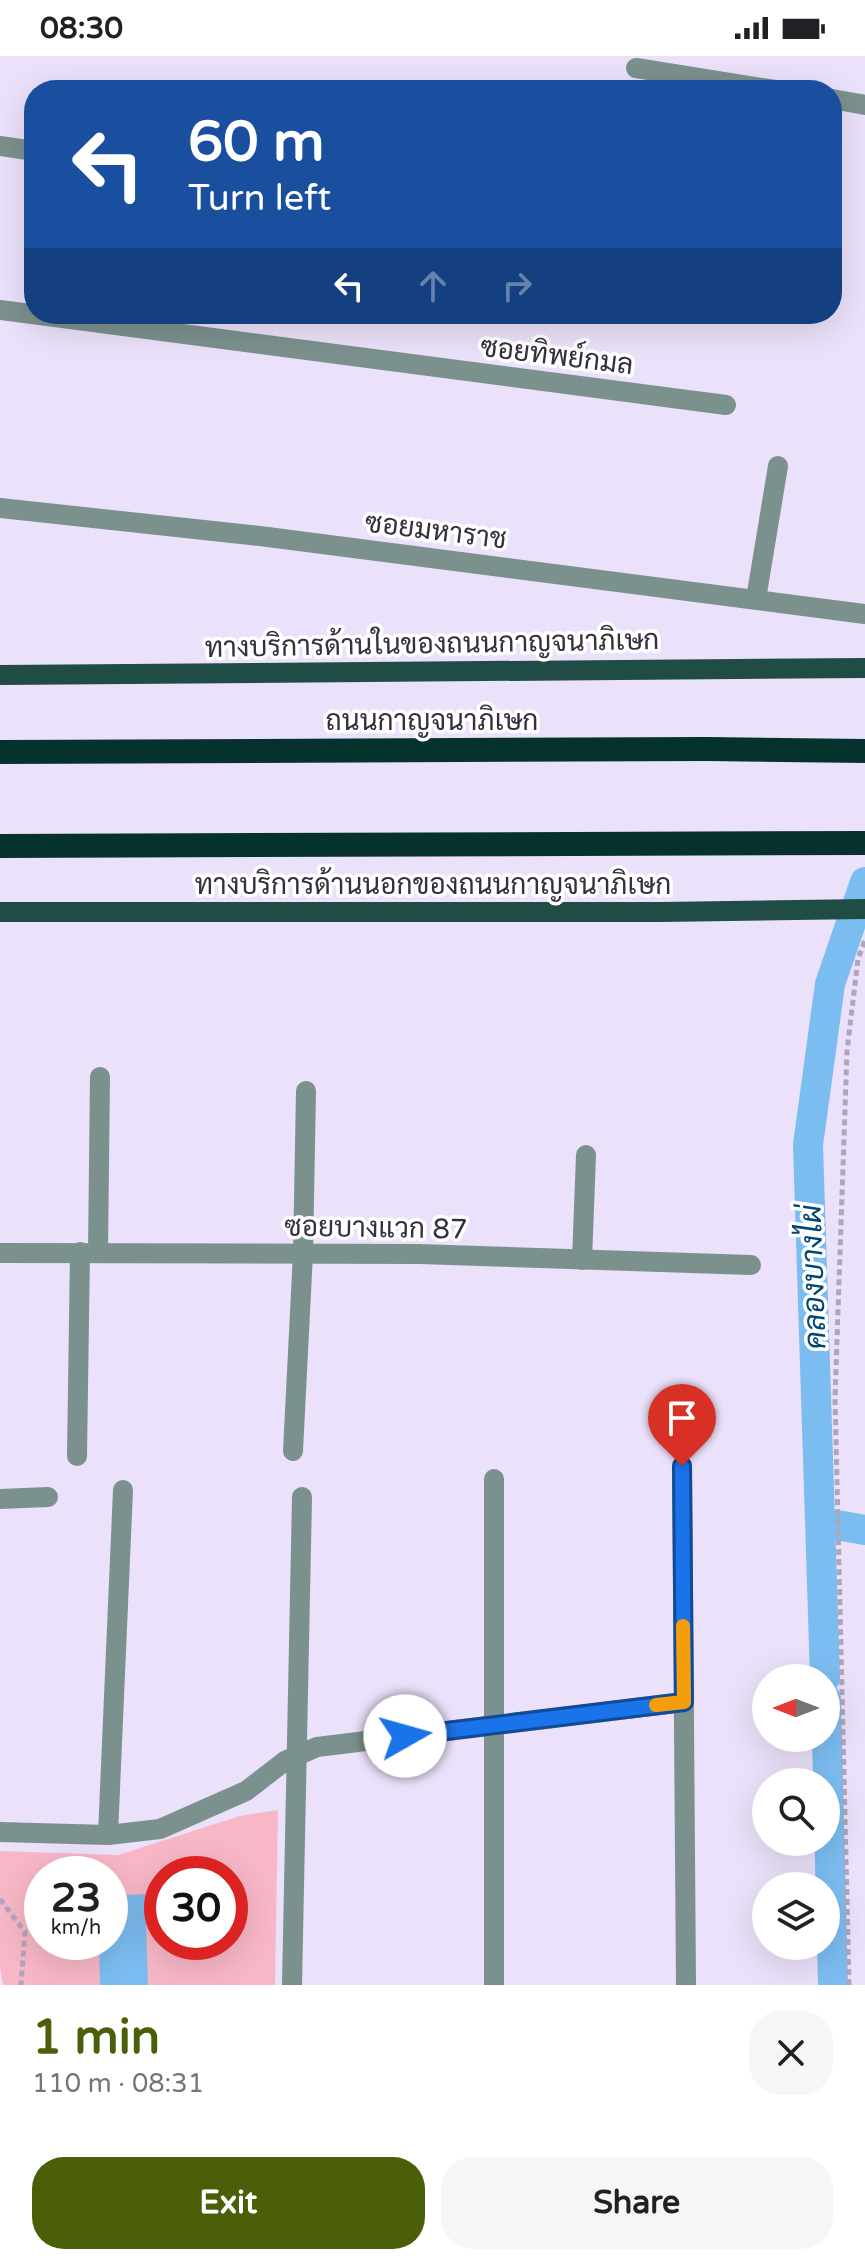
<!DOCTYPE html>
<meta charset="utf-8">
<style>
:root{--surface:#fff;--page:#f6f6f6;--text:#202124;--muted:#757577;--accent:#4a5f08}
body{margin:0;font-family:"Varela Round",Sarabun,sans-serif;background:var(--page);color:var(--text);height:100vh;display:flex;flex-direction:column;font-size:30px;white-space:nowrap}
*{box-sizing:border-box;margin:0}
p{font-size:26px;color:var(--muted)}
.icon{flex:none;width:44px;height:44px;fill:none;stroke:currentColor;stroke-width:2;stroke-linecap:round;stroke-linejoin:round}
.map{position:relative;height:1929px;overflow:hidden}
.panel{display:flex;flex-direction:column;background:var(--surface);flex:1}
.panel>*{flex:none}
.banner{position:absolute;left:24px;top:24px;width:818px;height:244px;border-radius:32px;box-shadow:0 8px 32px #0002;background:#1a4fa0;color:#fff;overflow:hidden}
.needle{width:52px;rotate:270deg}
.buttons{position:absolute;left:752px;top:1608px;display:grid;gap:16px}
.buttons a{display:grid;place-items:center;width:88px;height:88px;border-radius:50%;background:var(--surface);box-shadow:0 8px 32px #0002;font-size:40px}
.speed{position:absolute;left:24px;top:1800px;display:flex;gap:16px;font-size:40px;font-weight:700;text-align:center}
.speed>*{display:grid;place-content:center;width:104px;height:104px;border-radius:50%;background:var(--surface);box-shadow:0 8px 32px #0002;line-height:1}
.speed small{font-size:20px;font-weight:400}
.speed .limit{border:12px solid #d22;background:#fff;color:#111}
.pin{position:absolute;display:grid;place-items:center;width:68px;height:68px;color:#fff;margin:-82px -34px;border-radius:50% 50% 50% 0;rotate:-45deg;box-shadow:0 0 8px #0007}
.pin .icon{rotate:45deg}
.me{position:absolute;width:88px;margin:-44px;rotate:83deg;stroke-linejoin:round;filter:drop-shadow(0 0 6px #0008)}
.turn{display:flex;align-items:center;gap:28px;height:168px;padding:0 32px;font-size:36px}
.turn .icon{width:104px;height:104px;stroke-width:2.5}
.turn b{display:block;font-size:56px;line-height:68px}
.lanes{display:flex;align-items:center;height:76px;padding:0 32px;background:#0003;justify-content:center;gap:40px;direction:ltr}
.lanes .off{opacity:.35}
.round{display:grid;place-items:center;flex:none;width:84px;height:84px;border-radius:32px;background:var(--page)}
.head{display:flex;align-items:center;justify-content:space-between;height:136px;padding:0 32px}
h1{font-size:48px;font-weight:700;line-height:60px;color:var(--accent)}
.cta{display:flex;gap:16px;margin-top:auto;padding:16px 32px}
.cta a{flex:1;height:92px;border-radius:32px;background:var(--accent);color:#fff;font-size:32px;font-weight:700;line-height:92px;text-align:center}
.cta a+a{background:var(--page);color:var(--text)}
.status{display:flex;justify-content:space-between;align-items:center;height:56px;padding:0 40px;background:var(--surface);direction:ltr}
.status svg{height:22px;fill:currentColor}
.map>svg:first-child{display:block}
</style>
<div class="status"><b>08:30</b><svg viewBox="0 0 49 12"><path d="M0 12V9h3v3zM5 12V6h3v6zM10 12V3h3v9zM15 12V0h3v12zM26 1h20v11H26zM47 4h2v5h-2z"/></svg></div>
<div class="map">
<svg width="865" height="1929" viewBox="0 0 865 1929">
<rect width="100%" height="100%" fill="#ebe1fa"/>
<path fill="#f8b7c6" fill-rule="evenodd" d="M 278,1754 L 275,1929 L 3,1929 L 0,1911 L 0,1795 L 118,1799 L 240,1760 ZM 42,1818 L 110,1818 L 110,1886 L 42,1886 ZM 162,1818 L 230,1818 L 230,1886 L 162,1886 Z"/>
<path fill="#7cbdf1" d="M 145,1838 L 148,1929 L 100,1929 L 99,1886 L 110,1886 L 110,1840 Z"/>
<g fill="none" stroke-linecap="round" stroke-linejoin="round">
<g stroke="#7cbdf1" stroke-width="30">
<path d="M 820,1466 L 865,1474"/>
<path d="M 825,1622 L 808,1089 L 830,928 L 865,826"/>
<path d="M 826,1643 L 833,1929"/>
</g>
<g stroke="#afa6bc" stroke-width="5" stroke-dasharray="6 4" stroke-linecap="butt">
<path d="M 0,1843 L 25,1876 L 21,1929"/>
<path d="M 849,1929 L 835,1342 L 847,995 L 858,903 L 865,884"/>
</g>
<g stroke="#7b918d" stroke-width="20">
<path d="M 636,12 L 775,34"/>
<path d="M 832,43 L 865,49"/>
<path d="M 0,90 L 34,95"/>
<path d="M 0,254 L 726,349"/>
<path d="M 0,452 L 260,480 L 865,558"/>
<path d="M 756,543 L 778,410"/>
<path d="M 98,1196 L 100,1021"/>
<path d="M 0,1197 L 419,1198 L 751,1209"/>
<path d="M 582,1204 L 586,1099"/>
<path d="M 293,1395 L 303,1197 L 306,1035"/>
<path d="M 77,1400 L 80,1196"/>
<path d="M 682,1410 L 686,1929"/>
<path d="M 0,1443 L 48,1441"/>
<path d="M 0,1776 L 108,1779 L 160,1773 L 246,1735 L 285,1705 L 317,1691 L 684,1646"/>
<path d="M 108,1779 L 123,1434"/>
<path d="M 292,1929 L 302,1441"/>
<path d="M 494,1929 L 494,1423"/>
</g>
<g stroke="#204c46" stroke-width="20">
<path d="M 0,619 L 865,612"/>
<path d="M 0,856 L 661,856 L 865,853"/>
</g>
<g stroke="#06322d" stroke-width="24">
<path d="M 0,696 L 707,693 L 865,695"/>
<path d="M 0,790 L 865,787"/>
</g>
</g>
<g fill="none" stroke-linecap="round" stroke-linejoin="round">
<defs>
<path id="route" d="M 405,1680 L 684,1646 L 682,1410"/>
</defs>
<use href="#route" stroke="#114b97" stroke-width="20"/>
<use href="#route" stroke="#1a73e8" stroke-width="14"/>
<path stroke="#f59e0b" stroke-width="14" d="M 656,1649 L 684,1646 L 683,1570"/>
</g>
<g text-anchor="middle" stroke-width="7" stroke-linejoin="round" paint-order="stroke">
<g font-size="28" fill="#352f3e" stroke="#fff">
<text transform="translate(557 299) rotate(7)" y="10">ซอยทิพย์กมล</text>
<text transform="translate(436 474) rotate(7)" y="10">ซอยมหาราช</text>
<text transform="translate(432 587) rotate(-1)" y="10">ทางบริการด้านในของถนนกาญจนาภิเษก</text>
<text x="432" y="674">ถนนกาญจนาภิเษก</text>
<text x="433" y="838">ทางบริการด้านนอกของถนนกาญจนาภิเษก</text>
<text transform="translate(376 1171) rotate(1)" y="10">ซอยบางแวก 87</text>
</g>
<g font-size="30" font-style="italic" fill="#004670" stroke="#fff">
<text transform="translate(813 1221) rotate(-92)" y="10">คลองบางไผ่</text>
</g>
</g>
</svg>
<div class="buttons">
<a><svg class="needle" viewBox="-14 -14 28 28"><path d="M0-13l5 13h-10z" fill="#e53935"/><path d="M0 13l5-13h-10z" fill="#757577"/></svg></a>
<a><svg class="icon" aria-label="search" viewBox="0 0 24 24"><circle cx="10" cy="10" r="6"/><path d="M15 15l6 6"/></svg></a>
<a><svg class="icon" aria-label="layers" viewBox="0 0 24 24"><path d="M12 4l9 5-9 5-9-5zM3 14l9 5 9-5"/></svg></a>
</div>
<div class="speed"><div>23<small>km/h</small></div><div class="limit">30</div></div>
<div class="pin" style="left:682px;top:1410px;background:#d93025"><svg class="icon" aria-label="arrive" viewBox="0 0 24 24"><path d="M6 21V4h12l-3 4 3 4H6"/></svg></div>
<svg class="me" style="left:405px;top:1680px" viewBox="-20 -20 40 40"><circle r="19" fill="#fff"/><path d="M0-13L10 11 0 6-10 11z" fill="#1a73e8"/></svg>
<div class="banner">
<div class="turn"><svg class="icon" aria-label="left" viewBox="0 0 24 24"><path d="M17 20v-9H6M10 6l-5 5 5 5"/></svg><div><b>60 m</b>Turn left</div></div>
<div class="lanes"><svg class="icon" aria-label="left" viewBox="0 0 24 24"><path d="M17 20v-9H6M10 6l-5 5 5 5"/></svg><svg class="icon off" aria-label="ahead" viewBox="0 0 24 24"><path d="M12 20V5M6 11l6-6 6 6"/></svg><svg class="icon off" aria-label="right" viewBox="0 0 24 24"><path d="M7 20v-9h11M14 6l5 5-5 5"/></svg></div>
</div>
</div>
<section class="panel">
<div class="head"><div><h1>1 min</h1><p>110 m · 08:31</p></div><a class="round"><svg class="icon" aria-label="close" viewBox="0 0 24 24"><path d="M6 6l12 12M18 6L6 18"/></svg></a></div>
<div class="cta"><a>Exit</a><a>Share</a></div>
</section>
